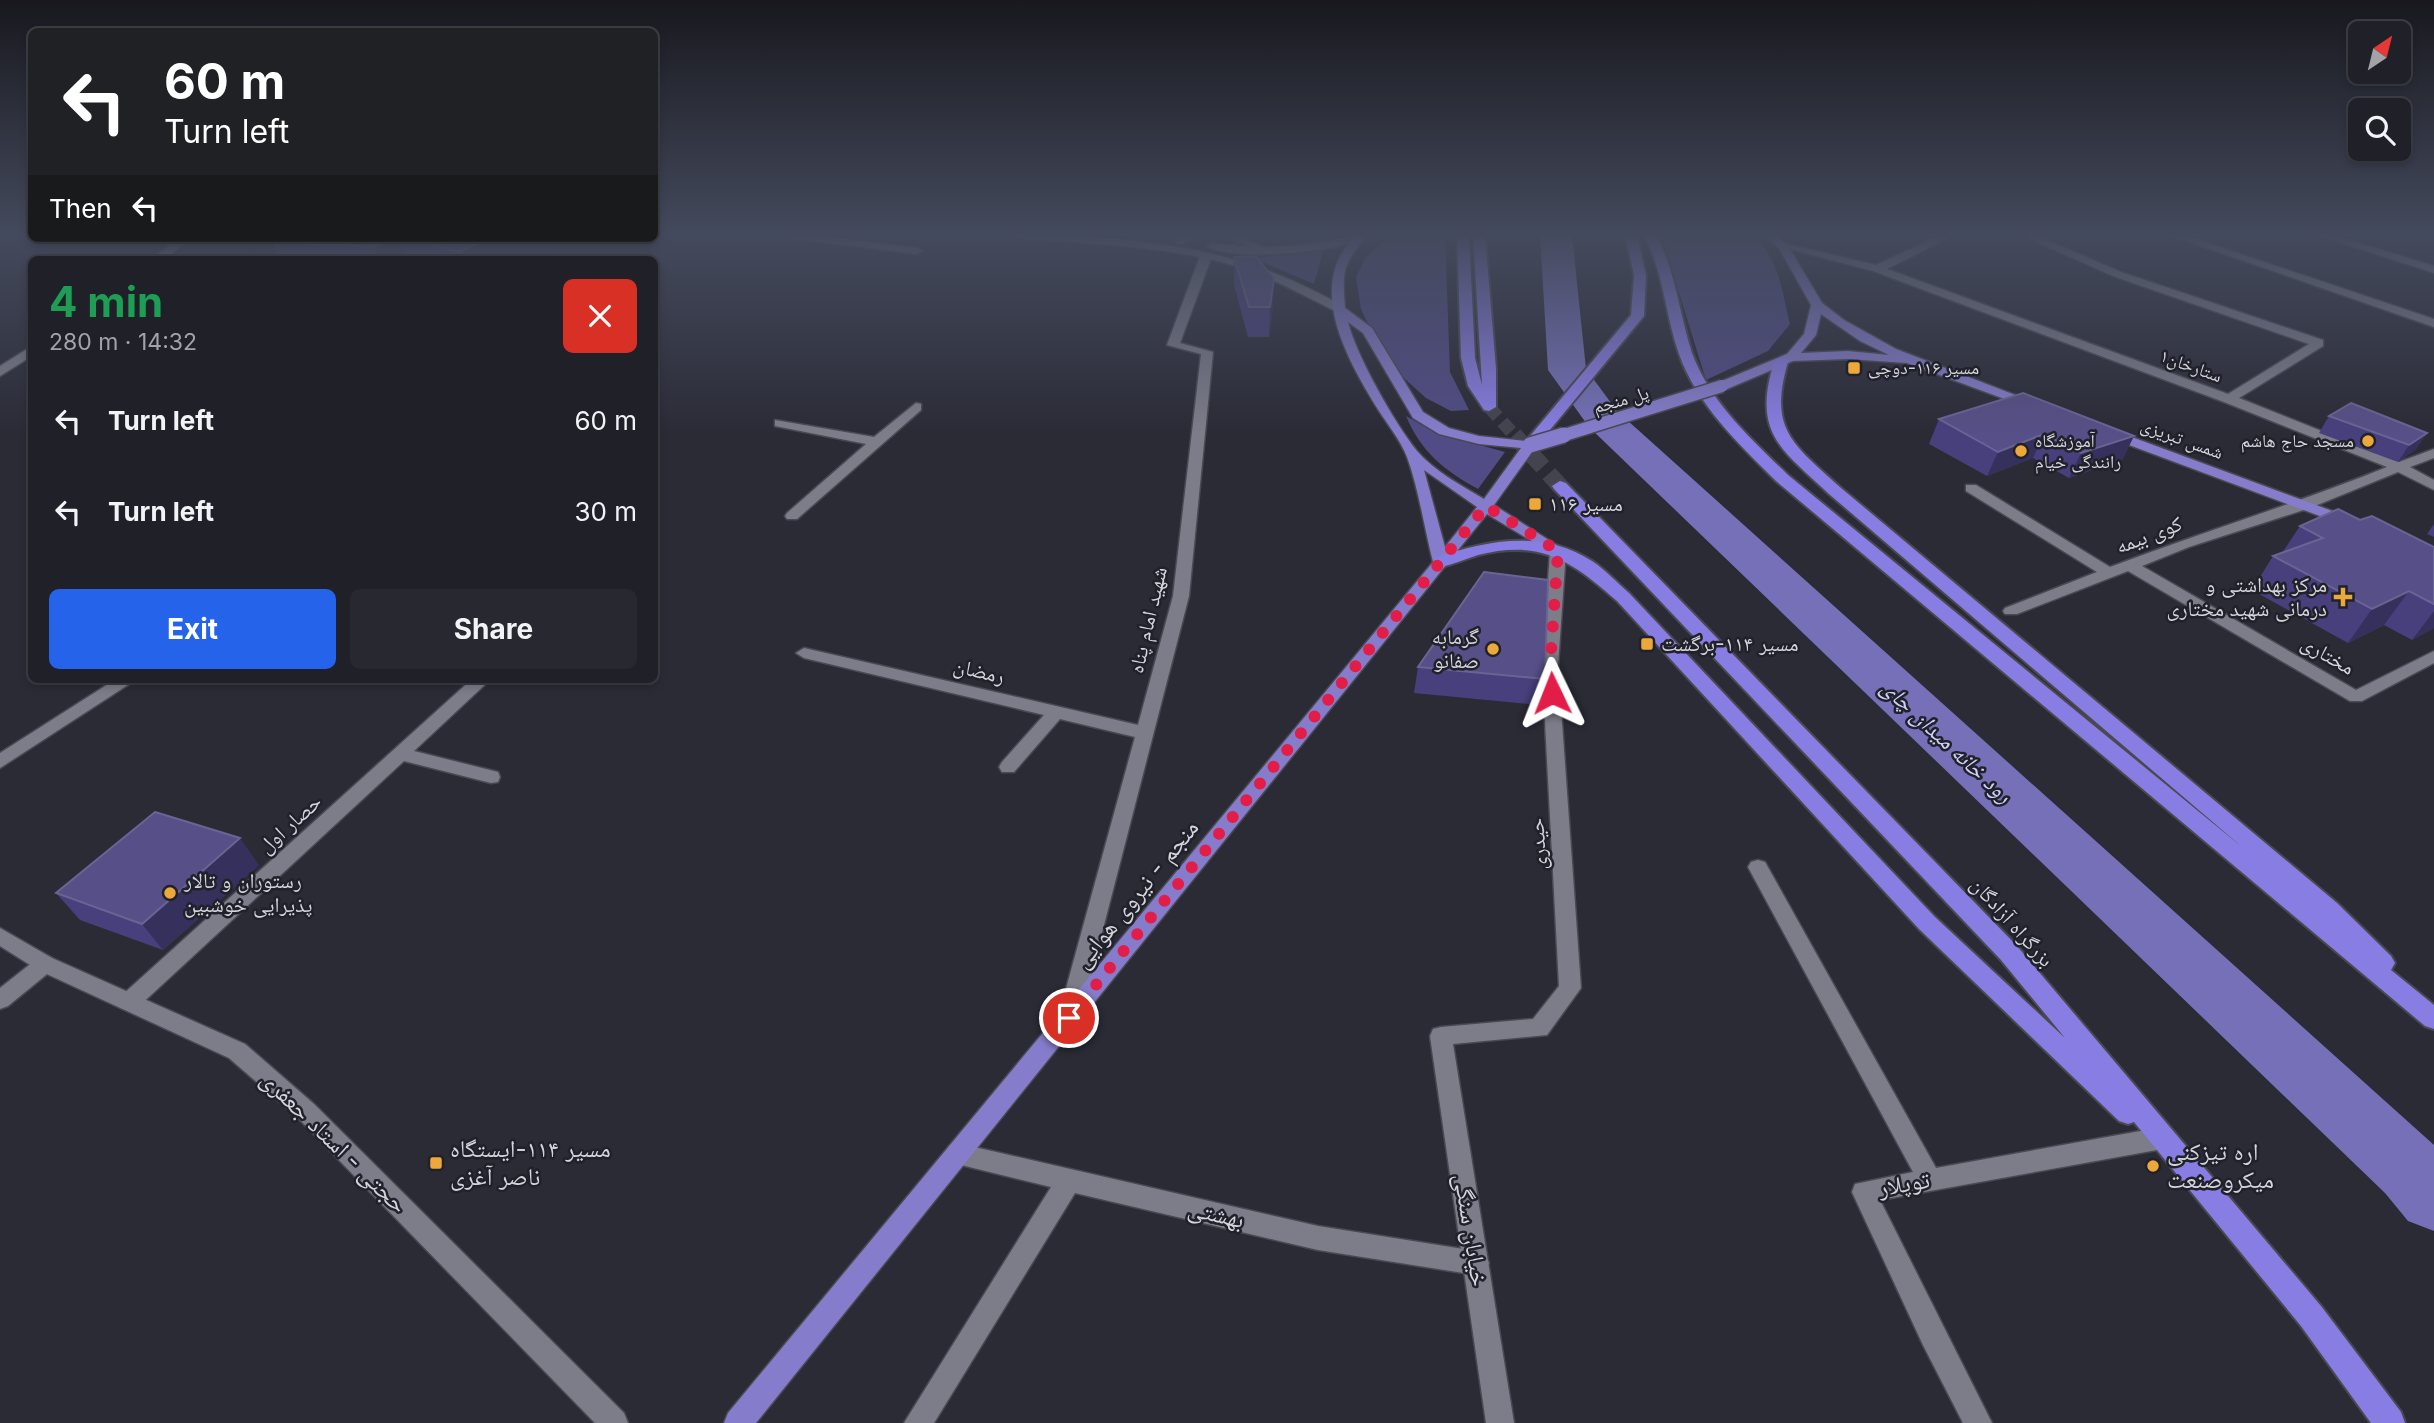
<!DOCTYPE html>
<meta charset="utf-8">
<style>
:root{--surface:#202028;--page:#282830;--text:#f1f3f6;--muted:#a2a3a8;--line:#3d3e45;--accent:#2563eb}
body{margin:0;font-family:Inter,"Noto Naskh Arabic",sans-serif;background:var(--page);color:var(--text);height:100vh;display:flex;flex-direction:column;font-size:26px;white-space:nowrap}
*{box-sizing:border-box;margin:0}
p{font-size:23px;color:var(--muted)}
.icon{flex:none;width:38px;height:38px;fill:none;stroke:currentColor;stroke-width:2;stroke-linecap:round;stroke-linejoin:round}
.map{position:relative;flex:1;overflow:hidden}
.details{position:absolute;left:28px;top:256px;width:630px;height:427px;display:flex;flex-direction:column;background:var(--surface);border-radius:10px;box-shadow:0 4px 10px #0003,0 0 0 2px var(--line)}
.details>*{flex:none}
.hud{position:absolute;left:28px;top:28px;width:630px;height:214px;border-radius:10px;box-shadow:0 4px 10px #0003,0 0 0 2px var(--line);background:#202124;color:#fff;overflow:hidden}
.needle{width:46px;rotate:35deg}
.fabs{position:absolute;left:2348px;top:21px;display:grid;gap:14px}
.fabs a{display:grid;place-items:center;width:63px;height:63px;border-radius:10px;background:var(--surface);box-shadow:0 4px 10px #0003,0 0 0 2px var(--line);font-size:35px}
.pin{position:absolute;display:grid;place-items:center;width:60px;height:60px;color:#fff;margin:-30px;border:4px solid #fff;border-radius:50%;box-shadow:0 2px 7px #0007}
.me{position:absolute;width:77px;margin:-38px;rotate:358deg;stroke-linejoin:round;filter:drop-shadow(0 0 5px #0008)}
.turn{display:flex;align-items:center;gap:24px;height:147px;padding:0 21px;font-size:32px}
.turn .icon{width:91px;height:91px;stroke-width:2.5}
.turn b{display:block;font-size:49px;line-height:60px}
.then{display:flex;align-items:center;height:66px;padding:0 21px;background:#0003;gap:14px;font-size:26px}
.round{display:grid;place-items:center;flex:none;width:74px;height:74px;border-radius:10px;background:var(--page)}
.head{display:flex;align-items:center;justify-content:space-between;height:119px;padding:0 21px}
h1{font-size:42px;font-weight:700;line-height:52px;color:#1e9e55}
.primary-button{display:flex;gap:14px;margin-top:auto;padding:14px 21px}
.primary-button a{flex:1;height:80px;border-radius:10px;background:var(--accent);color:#fff;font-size:28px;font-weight:700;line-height:80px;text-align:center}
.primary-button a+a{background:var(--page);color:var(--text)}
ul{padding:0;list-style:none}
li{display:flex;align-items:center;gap:21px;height:91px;padding:0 21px}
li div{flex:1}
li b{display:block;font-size:26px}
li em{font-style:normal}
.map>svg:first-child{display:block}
</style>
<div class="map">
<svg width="2434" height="1423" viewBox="0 0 2434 1423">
<rect width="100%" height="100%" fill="#2b2b36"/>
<g fill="#514c85">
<path d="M 1391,235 L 1445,235 L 1450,372 L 1469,410 L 1451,411 L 1426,398 L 1386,362 L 1361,309 L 1356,277 L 1366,257 Z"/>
<path d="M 1658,235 L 1751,235 C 1779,254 1782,293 1790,324 L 1768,351 L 1706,380 L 1664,244 Z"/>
<path d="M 1323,251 L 1314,284 L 1253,258 Z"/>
<path d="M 1406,416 L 1436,433 L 1505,452 L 1478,489 C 1445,471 1421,452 1406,416 Z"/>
</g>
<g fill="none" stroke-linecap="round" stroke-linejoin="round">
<path fill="#7570b8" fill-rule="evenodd" d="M 1540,235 L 1572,235 L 1586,369 L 1617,411 L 2434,1145 L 2434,1231 L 2408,1221 L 2385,1193 L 1589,427 L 1548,370 Z"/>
<path stroke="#44444f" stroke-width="13" stroke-dasharray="13 7" stroke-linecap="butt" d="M 1489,407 L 1516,437"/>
<path stroke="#44444f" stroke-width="17" stroke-dasharray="17 9" stroke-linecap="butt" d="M 1514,435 L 1560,486"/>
<defs>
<g id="minor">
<path d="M 783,235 L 812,235 L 917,248 L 922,251 L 917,254 L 788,238 Z"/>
<path d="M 1941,235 L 1954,235 L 1887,269 L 2228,394 L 2309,344 L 2113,276 L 2021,235 L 2035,235 L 2121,272 L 2323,340 L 2323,346 L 2239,398 L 2399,462 L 2434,449 L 2434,458 L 2410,467 L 2434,480 L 2434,490 L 2398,472 L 2310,508 L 2189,547 L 2142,566 L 2356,690 L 2434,651 L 2434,663 L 2362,701 L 2350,701 L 2128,571 L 2017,614 L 2005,614 L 2003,611 L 2005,608 L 2097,572 L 1966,491 L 1966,485 L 1976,485 L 2110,567 C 2202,532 2295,504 2387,467 L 2224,402 L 1873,271 L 1778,246 L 1783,243 L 1876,265 Z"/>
<path d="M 2169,235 L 2184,235 L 2434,319 L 2434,327 Z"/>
<path d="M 2318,235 L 2333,235 L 2434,266 L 2434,273 Z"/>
<path d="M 180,238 L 192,238 L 164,259 L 151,259 Z"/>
<path d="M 1206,253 L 1212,256 L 1180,343 L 1213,352 L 1189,596 L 1081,1014 L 1078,1020 L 1070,1023 L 1062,1020 L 1059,1014 L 1135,737 L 1060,719 L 1014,772 L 1002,772 L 999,767 L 1002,762 L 1044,715 L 804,658 L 796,653 L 804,648 L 1138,725 L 1173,596 L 1201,354 L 1167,345 L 1200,256 Z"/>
<path d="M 32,346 L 32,356 L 0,376 L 0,366 Z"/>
<path d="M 916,403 L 921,404 L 921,410 L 797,519 L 787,519 L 785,516 L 787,513 L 866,444 L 775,426 L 775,420 L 874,437 Z"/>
<path d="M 116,679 L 137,679 L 0,768 L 0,753 Z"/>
<path d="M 472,679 L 491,679 L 414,751 L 498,772 L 500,777 L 498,782 L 491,783 L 404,761 L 137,1008 L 129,1011 L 121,1008 L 118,1002 L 121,996 Z"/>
<path d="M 1758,860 L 1765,862 L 1936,1168 L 2157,1128 L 2165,1131 L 2169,1139 L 2165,1147 L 2157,1150 L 1880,1200 L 1992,1423 L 1963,1423 L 1923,1345 L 1852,1192 L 1855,1184 L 1913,1172 L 1748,867 L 1751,862 Z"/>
<path d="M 45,955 L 52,958 L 56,964 L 52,970 L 8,1006 L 0,1009 L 0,988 L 38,958 Z"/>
<path d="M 957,1143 L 1318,1226 L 1476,1251 L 1485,1254 L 1489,1263 L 1485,1272 L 1476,1275 L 1318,1250 L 1075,1193 L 934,1423 L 904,1423 L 1051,1187 L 949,1162 L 945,1154 L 949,1146 Z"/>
</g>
<g id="tertiary">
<path d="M 1185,235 L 1197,235 L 1184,244 L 1176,244 L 1176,240 Z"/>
<path d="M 1221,235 L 1235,235 L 1275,252 L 1266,254 Z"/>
<path d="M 1558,546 L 1566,551 L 1558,666 L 1581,988 L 1547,1035 L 1453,1044 L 1514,1423 L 1486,1423 L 1430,1036 L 1433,1029 L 1441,1027 L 1533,1019 L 1559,986 L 1542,666 L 1550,551 Z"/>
</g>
<g id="secondary">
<path d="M 1017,235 C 1114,235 1220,244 1308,288 C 1320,294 1335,300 1345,309 L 1335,311 C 1305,296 1274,279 1242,268 C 1172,245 1094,245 1022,238 Z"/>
<path d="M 1353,235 L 1366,236 C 1343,253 1230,262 1207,246 L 1212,243 C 1260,250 1306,248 1353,235 Z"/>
<path d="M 0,928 L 52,958 L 245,1044 L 314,1104 L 624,1413 L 628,1423 L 595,1423 L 298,1118 L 229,1058 L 38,970 L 0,946 Z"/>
</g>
<g id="primary">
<path d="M 1357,235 L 1368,235 C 1343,264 1342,269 1345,308 L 1372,328 L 1423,412 L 1449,428 L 1479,436 L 1535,442 L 1537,445 L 1494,505 L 1566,551 L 1563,554 L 1553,554 L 1487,514 L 756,1423 L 724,1423 L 728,1413 L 1433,562 C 1424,527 1419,490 1407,457 C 1401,441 1388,425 1379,411 C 1348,361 1303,284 1357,235 ZM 1348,322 L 1363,333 L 1413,418 L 1439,434 L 1479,444 L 1521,448 L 1484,499 C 1462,486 1434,471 1417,451 C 1395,424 1356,355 1348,322 ZM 1424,470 L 1477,507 L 1445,547 Z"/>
<path d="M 1764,235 L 1775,235 L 1787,244 L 1822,303 L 1844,320 L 1896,349 L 2041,405 L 2039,408 L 2029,408 L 1907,363 L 1848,359 L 1793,361 L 1727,389 L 1717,389 L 1717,383 L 1787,354 L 1804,334 L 1811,305 L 1779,248 ZM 1821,314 L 1860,341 L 1889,355 L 1848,351 L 1801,353 L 1816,335 Z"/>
<path d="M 2110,429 L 2354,519 L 2356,522 L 2349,526 L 2344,525 L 2105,436 L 2105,430 Z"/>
</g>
<g id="trunk">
<path d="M 1457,235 L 1469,235 L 1475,358 L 1482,385 L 1473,235 L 1485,235 L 1496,369 L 1496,407 L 1489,411 L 1484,410 L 1468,386 L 1461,358 Z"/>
<path d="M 1625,235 L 1637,235 L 1646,275 L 1644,316 L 1535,448 L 1525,448 L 1522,445 L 1525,442 L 1631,315 L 1634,275 Z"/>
<path d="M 1644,235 L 1656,235 C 1676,272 1679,313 1692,353 C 1710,402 1751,439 1788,475 L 2242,847 L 1829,494 C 1781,449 1752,433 1774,362 L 1781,358 L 1786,359 L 1788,362 C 1768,430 1793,444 1841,488 L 2337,903 L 2391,956 L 2395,963 L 2391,970 L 2434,1005 L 2434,1029 L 2425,1026 L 1776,481 C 1739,444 1697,405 1679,354 C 1665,314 1664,273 1644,235 Z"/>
<path d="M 1560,481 L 1566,483 L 2017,946 L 2321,1306 L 2401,1412 L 2405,1423 L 2371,1423 L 2301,1326 L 2134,1122 L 2128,1124 L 2119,1121 L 1919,929 L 1617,601 C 1571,561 1541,539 1478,555 C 1465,559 1454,564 1441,567 L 1433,562 L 1435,558 C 1487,540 1542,529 1592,561 C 1606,570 1617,583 1629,593 L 1935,917 L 2065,1038 L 2001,960 L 1554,489 L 1552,486 Z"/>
</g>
</defs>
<use href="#minor" stroke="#4a4952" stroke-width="3"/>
<use href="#tertiary" stroke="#4a4952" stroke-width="3"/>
<use href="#secondary" stroke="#4a4952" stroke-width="3"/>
<use href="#primary" stroke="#4a4952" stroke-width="3"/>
<use href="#trunk" stroke="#4a4952" stroke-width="4"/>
<use href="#minor" fill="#7d7d8a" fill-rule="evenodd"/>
<use href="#tertiary" fill="#7d7d8a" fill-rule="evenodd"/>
<use href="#secondary" fill="#7d7d8a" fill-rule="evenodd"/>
<use href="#primary" fill="#857dcc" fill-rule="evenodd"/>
<use href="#trunk" fill="#887de2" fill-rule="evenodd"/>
<defs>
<path id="primary-bridge-far1" d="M 1558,437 L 1722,386"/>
<path id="primary-bridge" d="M 1530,445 L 1564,435"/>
</defs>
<use href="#primary-bridge-far1" stroke="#4a4952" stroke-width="15" stroke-linecap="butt"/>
<use href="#primary-bridge" stroke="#4a4952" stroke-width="18" stroke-linecap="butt"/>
<use href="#primary-bridge-far1" stroke="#857dcc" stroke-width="12"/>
<use href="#primary-bridge" stroke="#857dcc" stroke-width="15"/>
</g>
<g fill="#483f7d">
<path d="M 278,238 L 547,238 L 552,252 L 539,259 L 423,259 L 408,257 L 409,259 L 249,259 L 279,256 L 272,242 Z"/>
<path d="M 1234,257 L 1273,309 L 1269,337 L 1248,337 L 1234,285 Z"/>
<path d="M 2329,416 L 2427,433 L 2416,449 L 2398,462 L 2319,433 Z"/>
<path d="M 1939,419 L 2134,436 L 2122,460 L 2069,478 L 2033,458 L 1987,476 L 1929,444 Z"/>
<path d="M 2434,524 L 2434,537 L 2427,534 Z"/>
<path d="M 2300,526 L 2434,547 L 2434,628 L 2412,640 L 2384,625 L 2348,643 L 2252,590 L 2273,556 L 2282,553 Z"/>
<path d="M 1418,667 L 1545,679 L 1539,705 L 1414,693 Z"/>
<path d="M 259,865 L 163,950 L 80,920 L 56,893 Z"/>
</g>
<g fill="#36305c">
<path d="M 386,238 L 400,238 L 409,259 L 379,259 L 374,247 Z"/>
<path d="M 432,238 L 471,238 L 436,246 Z"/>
<path d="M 488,238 L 547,238 L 552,252 L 539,259 L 463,259 L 460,252 Z"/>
<path d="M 1274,279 L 1273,309 L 1269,337 L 1270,307 Z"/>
<path d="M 2427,433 L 2416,449 L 2398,462 L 2409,445 Z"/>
<path d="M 2044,434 L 2033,458 L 1987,476 L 1998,452 Z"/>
<path d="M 2134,436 L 2122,460 L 2069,478 L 2081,453 Z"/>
<path d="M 2409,591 L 2384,625 L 2348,643 L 2372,609 Z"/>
<path d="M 2434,611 L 2434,628 L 2412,640 Z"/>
<path d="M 240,838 L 259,865 L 163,950 L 142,924 Z"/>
</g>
<g fill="#574f87" stroke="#6a6494" stroke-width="2">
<path d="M 278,238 L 386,238 L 374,247 L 272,242 Z"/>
<path d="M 447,238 L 488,238 L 460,252 L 432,245 Z"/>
<path d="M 254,255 L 294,256 L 290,259 L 249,259 Z"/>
<path d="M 1256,256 L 1274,279 L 1270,307 L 1249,307 L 1234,257 Z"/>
<path d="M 2023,393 L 2134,436 L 2081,453 L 2044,434 L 1998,452 L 1939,419 Z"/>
<path d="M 2351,403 L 2427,433 L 2409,445 L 2329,416 Z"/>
<path d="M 2338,509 L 2360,520 L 2372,516 L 2434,547 L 2434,604 L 2409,591 L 2372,609 L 2273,556 L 2323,538 L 2300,526 Z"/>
<path d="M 1484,572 L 1548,580 L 1545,679 L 1418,667 Z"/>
<path d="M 155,812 L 240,838 L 142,924 L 56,893 Z"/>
</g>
<linearGradient id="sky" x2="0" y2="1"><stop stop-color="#18181e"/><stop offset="0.54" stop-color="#444a5d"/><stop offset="1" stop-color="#444a5d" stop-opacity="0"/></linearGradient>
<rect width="2434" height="434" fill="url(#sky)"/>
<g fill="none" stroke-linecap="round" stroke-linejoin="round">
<path stroke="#e11d48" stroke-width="12" stroke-dasharray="0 21.6" d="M 1069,1018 L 1486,506 L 1558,551 L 1550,666 L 1552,693"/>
</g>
<g fill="#eca93a" stroke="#21212c" stroke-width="2.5">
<rect x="1847" y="361" width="14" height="14" rx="3.5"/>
<circle cx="2368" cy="441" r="7"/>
<circle cx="2021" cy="451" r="7"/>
<rect x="1528" y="497" width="14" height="14" rx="3.5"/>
<path d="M2339.5 586.5h7v7h7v7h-7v7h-7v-7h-7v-7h7z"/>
<rect x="1640" y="637" width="14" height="14" rx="3.5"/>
<circle cx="1493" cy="649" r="7"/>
<circle cx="170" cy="893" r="7"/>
<rect x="429" y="1156" width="14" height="14" rx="3.5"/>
<circle cx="2153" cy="1166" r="7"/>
</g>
<g text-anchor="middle" stroke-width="5" stroke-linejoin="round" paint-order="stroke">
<g font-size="18" fill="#d4d4db" stroke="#21212c">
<text transform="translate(2191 366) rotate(20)" y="6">ستارخان۱</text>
<text transform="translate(1621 400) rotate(-16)" y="6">پل منجم</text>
<text transform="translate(2182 439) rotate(20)" y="6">شمس تبریزی</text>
</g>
<g font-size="18" fill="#d4d4db" stroke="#21212c" text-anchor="start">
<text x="1868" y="374">مسیر ۱۱۶-دوچی</text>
<text x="2035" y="447">آموزشگاه<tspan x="2035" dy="21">رانندگی خیام</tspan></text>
<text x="2354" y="447" text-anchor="end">مسجد حاج هاشم</text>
</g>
<g font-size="21" fill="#d4d4db" stroke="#21212c" text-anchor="start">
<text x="1549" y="511">مسیر ۱۱۶</text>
<text x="2327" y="592" text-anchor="end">مرکز بهداشتی و<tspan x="2327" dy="24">درمانی شهید مختاری</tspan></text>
<text x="1479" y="644" text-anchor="end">گرمابه<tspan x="1479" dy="24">صفانو</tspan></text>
<text x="1661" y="651">مسیر ۱۱۴-برگشت</text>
<text x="184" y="888">رستوران و تالار<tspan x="184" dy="24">پذیرایی خوشبین</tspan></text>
</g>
<g font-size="21" fill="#d4d4db" stroke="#21212c">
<text transform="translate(2149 535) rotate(-21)" y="7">کوی بیمه</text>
<text transform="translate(1148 620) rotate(-77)" y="7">شهید امام پناه</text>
<text transform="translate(2328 655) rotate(30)" y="7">مختاری</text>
<text transform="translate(979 671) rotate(13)" y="7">رمضان</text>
<text transform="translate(290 824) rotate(-42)" y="7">حصار اول</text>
<text transform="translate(1538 844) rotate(-94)" y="7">حیدری</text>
<text transform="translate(2012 922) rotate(48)" y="7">بزرگراه آزادگان</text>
</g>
<g font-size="23" font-style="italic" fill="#cfcff7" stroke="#21212c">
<text transform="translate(1947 741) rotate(43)" y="8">رود خانه میدان چای</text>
</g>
<g font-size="24" fill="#d4d4db" stroke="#21212c">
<text transform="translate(1136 894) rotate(-51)" y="8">منجم - نیروی هوایی</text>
<text transform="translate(334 1142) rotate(44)" y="8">حجتی - استاد جعفری</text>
<text transform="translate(1904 1184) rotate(-10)" y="8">توپلار</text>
<text transform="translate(1216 1214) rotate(13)" y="8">بهشتی</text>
<text transform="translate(1471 1230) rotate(81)" y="8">خیابان سنگی</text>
</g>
<g font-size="24" fill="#d4d4db" stroke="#21212c" text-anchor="start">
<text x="450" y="1157">مسیر ۱۱۴-ایستگاه<tspan x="450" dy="28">ناصر آغزی</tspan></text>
<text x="2167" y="1160">اره تیزکنی<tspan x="2167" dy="28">میکروصنعت</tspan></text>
</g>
</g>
</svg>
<div class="fabs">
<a><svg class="needle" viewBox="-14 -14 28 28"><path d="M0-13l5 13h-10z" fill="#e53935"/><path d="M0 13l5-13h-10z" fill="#a2a3a8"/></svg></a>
<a><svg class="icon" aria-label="search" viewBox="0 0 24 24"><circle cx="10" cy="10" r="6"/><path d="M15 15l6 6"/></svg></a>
</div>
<div class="pin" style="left:1069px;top:1018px;background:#d93025"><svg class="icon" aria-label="arrive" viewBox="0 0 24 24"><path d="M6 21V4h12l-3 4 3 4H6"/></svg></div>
<svg class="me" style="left:1552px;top:693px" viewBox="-20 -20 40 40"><path d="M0-17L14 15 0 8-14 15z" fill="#e11d48" stroke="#fff" stroke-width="4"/></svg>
<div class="hud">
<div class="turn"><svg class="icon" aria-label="left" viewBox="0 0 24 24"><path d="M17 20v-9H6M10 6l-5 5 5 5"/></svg><div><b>60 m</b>Turn left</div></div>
<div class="then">Then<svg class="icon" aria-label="left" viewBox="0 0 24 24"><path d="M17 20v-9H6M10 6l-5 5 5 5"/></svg></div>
</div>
<section class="details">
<div class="head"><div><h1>4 min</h1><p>280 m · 14:32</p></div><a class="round" style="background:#d93025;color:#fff"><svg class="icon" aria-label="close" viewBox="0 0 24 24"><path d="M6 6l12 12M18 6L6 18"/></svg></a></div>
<ul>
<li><svg class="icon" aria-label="left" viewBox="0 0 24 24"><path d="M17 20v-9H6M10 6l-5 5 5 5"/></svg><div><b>Turn left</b></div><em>60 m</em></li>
<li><svg class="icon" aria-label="left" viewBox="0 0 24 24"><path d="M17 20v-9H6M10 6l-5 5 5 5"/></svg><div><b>Turn left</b></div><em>30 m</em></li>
</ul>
<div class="primary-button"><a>Exit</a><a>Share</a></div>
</section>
</div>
